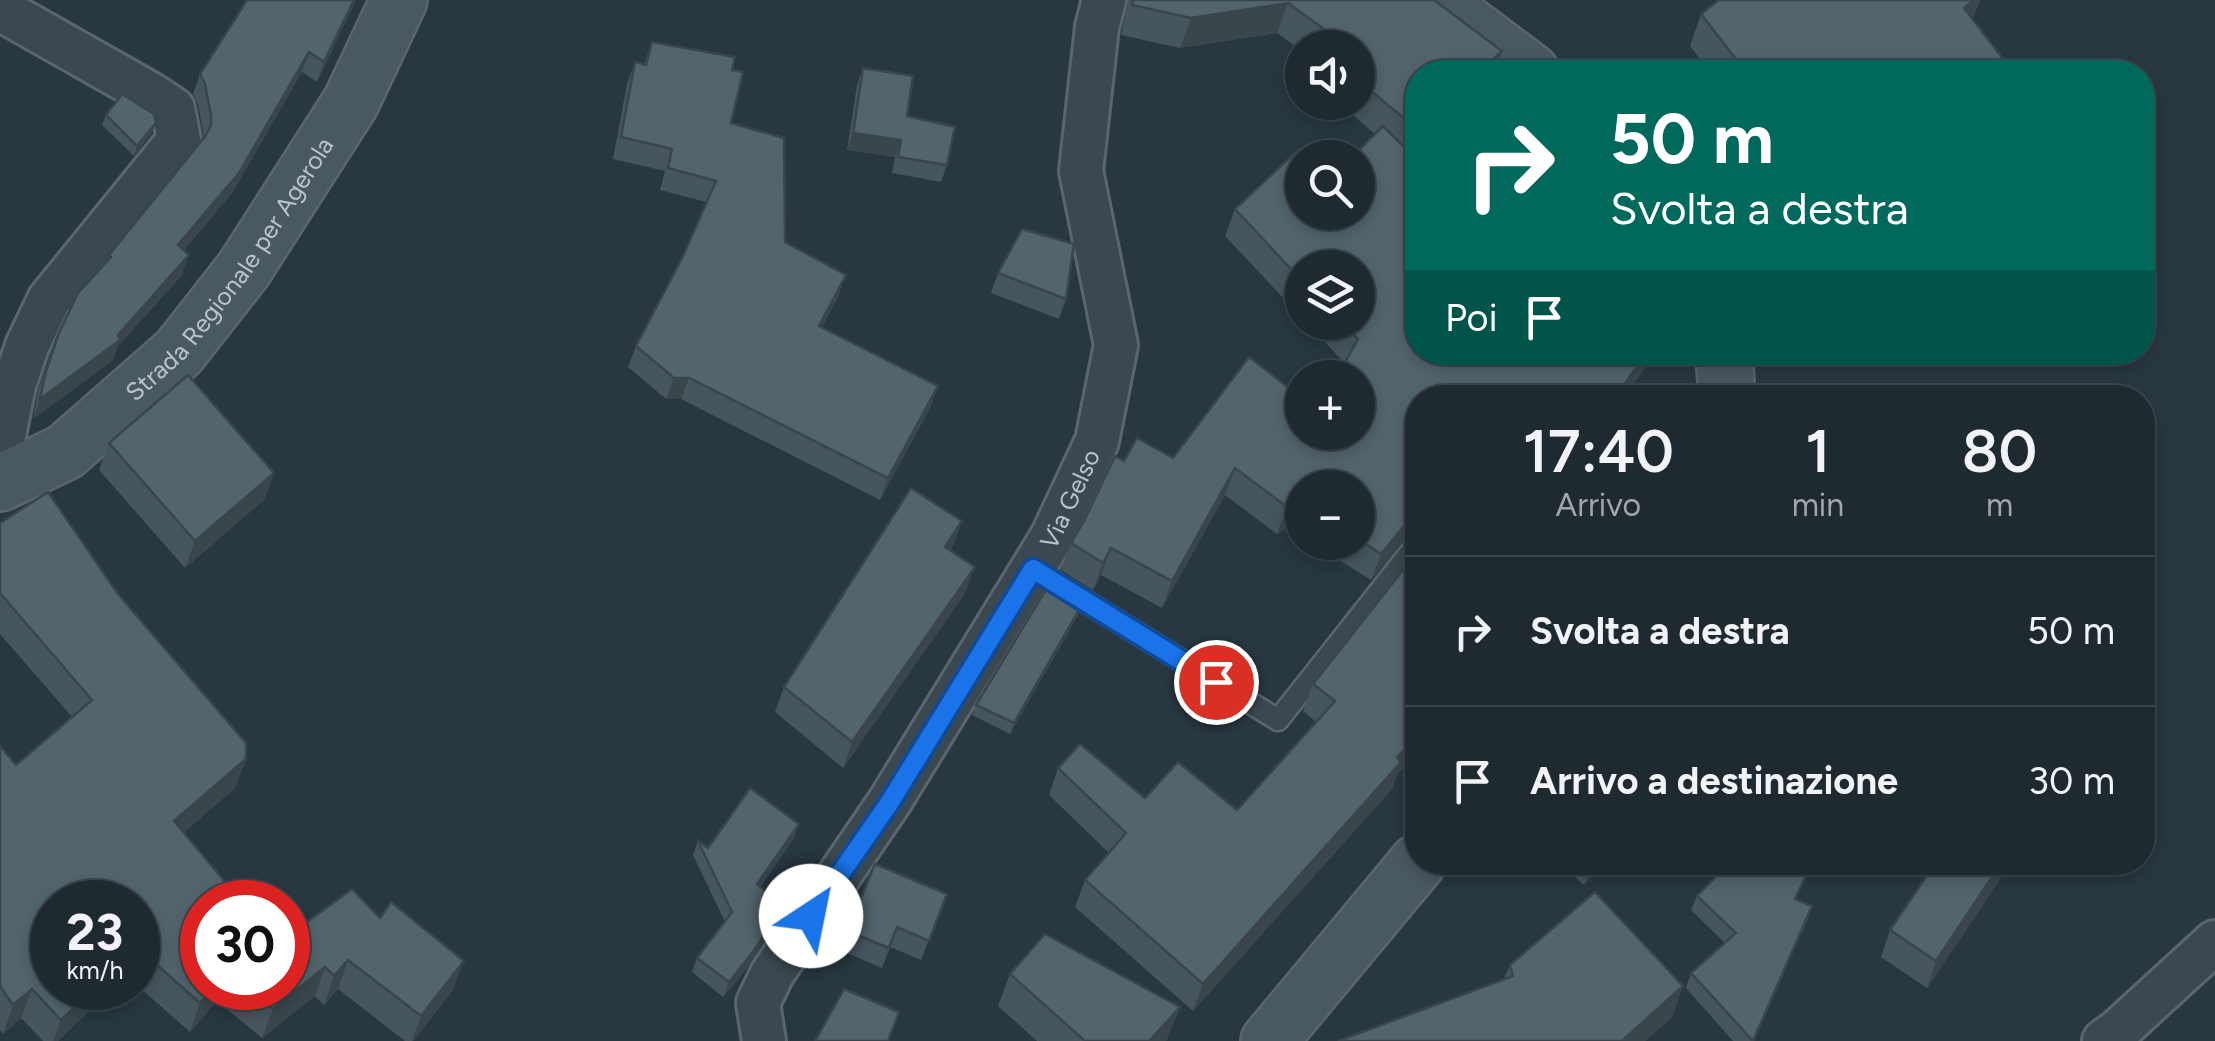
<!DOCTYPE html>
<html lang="it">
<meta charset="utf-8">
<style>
:root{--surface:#1e2930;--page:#263138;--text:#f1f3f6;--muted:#a1a6ab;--line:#3c454c}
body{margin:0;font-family:Figtree,sans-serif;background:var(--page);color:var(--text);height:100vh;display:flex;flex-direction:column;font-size:38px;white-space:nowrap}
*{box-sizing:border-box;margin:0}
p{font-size:32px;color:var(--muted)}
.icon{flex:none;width:55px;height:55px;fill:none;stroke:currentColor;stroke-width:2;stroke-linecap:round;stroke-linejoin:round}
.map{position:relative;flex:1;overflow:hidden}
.sheet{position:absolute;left:1405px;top:385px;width:750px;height:490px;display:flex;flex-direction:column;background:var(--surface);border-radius:40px;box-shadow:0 5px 15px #0003,0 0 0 2px var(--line)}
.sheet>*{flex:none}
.hud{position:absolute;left:1405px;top:60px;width:750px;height:305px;border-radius:40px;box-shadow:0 5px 15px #0003,0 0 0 2px var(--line);background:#00695c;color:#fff;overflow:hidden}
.buttons{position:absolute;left:1285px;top:30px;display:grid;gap:20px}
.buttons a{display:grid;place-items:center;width:90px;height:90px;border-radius:50%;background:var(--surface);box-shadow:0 5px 15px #0003,0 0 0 2px var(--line);font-size:50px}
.speed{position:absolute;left:30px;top:880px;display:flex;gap:20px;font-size:50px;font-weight:700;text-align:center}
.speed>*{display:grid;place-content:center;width:130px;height:130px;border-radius:50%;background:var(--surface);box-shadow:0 5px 15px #0003,0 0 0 2px var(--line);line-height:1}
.speed small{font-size:25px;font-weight:400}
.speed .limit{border:15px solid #d22;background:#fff;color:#111}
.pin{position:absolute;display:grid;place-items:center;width:85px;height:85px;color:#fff;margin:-42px;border:5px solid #fff;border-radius:50%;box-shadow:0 2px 10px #0007}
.me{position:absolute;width:110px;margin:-55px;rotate:34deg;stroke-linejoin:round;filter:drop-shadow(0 0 8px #0008)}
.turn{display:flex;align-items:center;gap:35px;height:210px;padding:0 40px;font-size:45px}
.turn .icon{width:130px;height:130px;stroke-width:2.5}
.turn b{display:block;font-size:70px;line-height:85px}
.then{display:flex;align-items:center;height:95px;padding:0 40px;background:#0003;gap:20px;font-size:38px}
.eta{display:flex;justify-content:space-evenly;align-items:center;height:170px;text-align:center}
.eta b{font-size:60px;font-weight:600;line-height:70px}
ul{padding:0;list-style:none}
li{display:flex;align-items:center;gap:30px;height:150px;padding:0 40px;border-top:2px solid var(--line)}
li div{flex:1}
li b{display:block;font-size:38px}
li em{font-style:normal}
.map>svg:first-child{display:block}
</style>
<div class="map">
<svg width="2215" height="1041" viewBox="0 0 2215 1041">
<rect width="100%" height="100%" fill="#283740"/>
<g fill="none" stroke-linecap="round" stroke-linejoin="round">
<defs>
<path id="service" d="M 1033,569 L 1278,720 L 1418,543"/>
<g id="minor">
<path d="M 0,9 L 152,95 L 173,109 L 179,140 L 49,300 L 27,346 L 14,385 L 2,445 L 10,478"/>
<path id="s1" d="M 764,1041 L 758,1003 L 772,974 L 890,801 L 1052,537 L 1097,441 L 1116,345 L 1081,171 L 1097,27 L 1104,0"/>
<path d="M 2104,1041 L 2119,1030 L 2215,942"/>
</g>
<g id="secondary">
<path d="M 1435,0 L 1531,72"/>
<path d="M 1724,352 L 1727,398"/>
<path id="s2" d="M 0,483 L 65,452 L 179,352 L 244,269 L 351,102 L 399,0"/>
<path d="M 1269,1041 L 1418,862"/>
</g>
</defs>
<use href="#service" stroke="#5a666d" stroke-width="25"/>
<use href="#minor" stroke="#5a666d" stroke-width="48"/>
<use href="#secondary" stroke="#5a666d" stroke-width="60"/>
<use href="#service" stroke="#3c4850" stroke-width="20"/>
<use href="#minor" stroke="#3c4850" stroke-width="42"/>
<use href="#secondary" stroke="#4a5862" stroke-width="55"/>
</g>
<g fill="#47565d">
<path d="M 356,0 L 317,82 L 302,72 L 232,193 L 184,250 L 182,275 L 117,347 L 113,360 L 33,419 L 38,391 L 50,355 L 106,262 L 109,255 L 204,138 L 198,104 L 193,94 L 200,74 Z"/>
<path d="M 1128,0 L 1434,0 L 1502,51 L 1495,72 L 1418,72 L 1418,152 L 1413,156 L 1418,352 L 1651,359 L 1624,398 L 1418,398 L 1418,530 L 1412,531 L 1371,580 L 1310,542 L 1358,542 L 1358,488 L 1302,488 L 1302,538 L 1287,528 L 1277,534 L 1225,495 L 1162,608 L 1101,575 L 1093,590 L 1061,570 L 1071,543 L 1124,461 L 1173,458 L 1302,432 L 1358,432 L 1344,363 L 1307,322 L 1358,322 L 1302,268 L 1302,318 L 1225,236 L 1235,209 L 1302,212 L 1375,134 L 1340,104 L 1340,102 L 1358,102 L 1358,48 L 1302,48 L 1302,51 L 1277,33 L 1180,48 L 1121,35 Z"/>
<path d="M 1719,0 L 1980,0 L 1972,20 L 2013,72 L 1710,72 L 1690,46 L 1701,14 Z"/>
<path d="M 652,42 L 732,70 L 731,123 L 785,242 L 838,297 L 822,327 L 938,386 L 930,408 L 880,500 L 681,399 L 666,399 L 628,367 L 636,346 L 683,256 L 706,202 L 660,190 L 665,171 L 613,159 L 627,84 L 635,62 L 644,64 Z"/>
<path d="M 863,68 L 907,116 L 947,165 L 941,182 L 892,173 L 895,157 L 847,150 L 857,85 Z"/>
<path d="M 106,115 L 152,133 L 134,156 L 102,125 Z"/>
<path d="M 998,273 L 1066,299 L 1059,319 L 991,293 Z"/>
<path d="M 109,443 L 274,473 L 264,500 L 185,568 L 99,470 Z"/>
<path d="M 962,521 L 950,551 L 965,593 L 843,768 L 775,712 L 784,687 Z"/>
<path d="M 0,523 L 118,594 L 246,759 L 235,788 L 184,832 L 202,988 L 288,988 L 380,918 L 453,990 L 413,1041 L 405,1041 L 338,989 L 324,1005 L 315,996 L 262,1038 L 217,1001 L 190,1032 L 138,986 L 138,902 L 52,988 L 113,988 L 58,1041 L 43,1041 L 21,1018 L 3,1034 L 0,1030 L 0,746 L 16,765 L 72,717 L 0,634 Z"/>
<path d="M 1418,551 L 1418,754 L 1397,774 L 1392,789 L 1193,1011 L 1075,907 L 1085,880 L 1109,853 L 1049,795 L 1058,768 L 1145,798 L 1237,810 L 1316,722 L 1303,711 L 1313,684 Z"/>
<path d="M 1079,614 L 1010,734 L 972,715 L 976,705 Z"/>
<path d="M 794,838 L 760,887 L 779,919 L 747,968 L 723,997 L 692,972 L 697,958 L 725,922 L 693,855 L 698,841 L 708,848 Z"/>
<path d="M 1559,862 L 1604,862 L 1584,885 Z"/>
<path d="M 2011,863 L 1927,988 L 1881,957 L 1890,930 Z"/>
<path d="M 1811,865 L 1796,899 L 1812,906 L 1807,921 L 1754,1041 L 1733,1041 L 1686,988 L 1691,973 L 1725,943 L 1691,910 L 1697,896 Z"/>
<path d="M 947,894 L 921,960 L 890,947 L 882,968 L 840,950 L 847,931 Z"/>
<path d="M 1510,965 L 1683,986 L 1672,1017 L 1645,1041 L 1338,1041 L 1504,979 Z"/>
<path d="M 1010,974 L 1180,1007 L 1166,1041 L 1037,1041 L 998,1006 Z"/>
</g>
<g fill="#3a464c">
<path d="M 354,0 L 356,0 L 317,82 L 324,62 Z"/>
<path d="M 1974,0 L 1980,0 L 1970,27 L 1964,8 Z"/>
<path d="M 1288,3 L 1277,33 L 1180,48 L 1191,18 Z"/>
<path d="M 1502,51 L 1495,72 L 1480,72 Z"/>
<path d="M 309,52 L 302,72 L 232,193 L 171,266 L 178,245 Z"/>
<path d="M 156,123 L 152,133 L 134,156 L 137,146 Z"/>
<path d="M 853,133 L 901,140 L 895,157 L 847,150 Z"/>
<path d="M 1418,135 L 1418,152 L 1408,161 Z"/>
<path d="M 189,255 L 182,275 L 117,347 L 113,360 L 33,419 L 40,399 L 118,335 Z"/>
<path d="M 846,275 L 838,297 L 811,348 L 819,326 Z"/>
<path d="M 1647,352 L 1654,352 L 1651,359 L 1624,398 L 1615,398 Z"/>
<path d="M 674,378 L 689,378 L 681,399 L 666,399 Z"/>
<path d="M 938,386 L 930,408 L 880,500 L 888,478 Z"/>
<path d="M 1235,468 L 1225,495 L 1162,608 L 1172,581 Z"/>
<path d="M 274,473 L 264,500 L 185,568 L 195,541 Z"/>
<path d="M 1297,501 L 1287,528 L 1277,534 L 1287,507 Z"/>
<path d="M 1418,509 L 1418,530 L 1412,531 L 1371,580 L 1381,554 Z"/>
<path d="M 962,521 L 953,547 L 935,573 L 945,547 Z"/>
<path d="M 1111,548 L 1101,575 L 1093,590 L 1103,563 Z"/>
<path d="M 975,567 L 965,593 L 843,768 L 852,742 Z"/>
<path d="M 1083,603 L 1079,614 L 1010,734 L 1014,723 Z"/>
<path d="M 1418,736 L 1418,754 L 1397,774 L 1392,789 L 1193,1011 L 1203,984 L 1397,757 Z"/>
<path d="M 246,759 L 235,788 L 164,850 L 174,821 Z"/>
<path d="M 799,824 L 794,838 L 751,899 L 757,884 Z"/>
<path d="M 1594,862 L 1604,862 L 1584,885 L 1591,866 Z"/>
<path d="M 2002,862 L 2011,863 L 1927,988 L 1936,961 Z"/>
<path d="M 784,905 L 779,919 L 747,968 L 723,997 L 729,982 Z"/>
<path d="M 1812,906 L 1807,921 L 1753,1041 Z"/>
<path d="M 348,960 L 338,989 L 324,1005 L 334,976 Z"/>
<path d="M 464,961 L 453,990 L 413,1041 L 412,1041 L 421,1016 Z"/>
<path d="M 325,967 L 315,996 L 262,1038 L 273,1009 Z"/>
<path d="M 1683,986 L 1672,1017 L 1645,1041 L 1622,1041 Z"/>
<path d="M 94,988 L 113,988 L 58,1041 L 53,1041 L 61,1020 Z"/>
<path d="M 214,988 L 222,988 L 217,1001 L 190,1032 L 200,1003 Z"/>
<path d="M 32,989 L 21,1018 L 3,1034 L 13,1005 Z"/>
<path d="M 1180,1007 L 1166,1041 L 1149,1041 Z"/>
</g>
<g fill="#53646c" stroke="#3a464c" stroke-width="2.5">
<path d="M 247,0 L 354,0 L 324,62 L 309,52 L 239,173 L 178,245 L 189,255 L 118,335 L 120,340 L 40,399 L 46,371 L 58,335 L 78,293 L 111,257 L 109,255 L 206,135 L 211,125 L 211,115 L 205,84 L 200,74 Z"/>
<path d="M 1133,0 L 1434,0 L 1502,51 L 1480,72 L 1418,72 L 1418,130 L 1358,80 L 1358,64 L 1363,57 L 1358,53 L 1358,48 L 1350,48 L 1288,3 L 1191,18 L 1132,5 Z"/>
<path d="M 1719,0 L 1974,0 L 1964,8 L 2013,72 L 1883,72 L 1878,67 L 1870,72 L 1746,72 L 1701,14 Z"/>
<path d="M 652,42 L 735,57 L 732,70 L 743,72 L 731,123 L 784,138 L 785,242 L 846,275 L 819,326 L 938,386 L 888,478 L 689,378 L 674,378 L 636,346 L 683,256 L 716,181 L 668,168 L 672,149 L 621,137 L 635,62 L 646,65 Z"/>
<path d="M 863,68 L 913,76 L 907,116 L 955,127 L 947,165 L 898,157 L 901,140 L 853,133 Z"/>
<path d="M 122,94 L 154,114 L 156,123 L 137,146 L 106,115 Z"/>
<path d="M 1383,126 L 1418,161 L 1418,191 L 1416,193 L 1418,194 L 1418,352 L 1647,352 L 1615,398 L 1418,398 L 1418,509 L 1381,554 L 1358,539 L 1358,488 L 1302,488 L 1302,504 L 1297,501 L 1287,507 L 1235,468 L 1172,581 L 1111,548 L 1103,563 L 1071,543 L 1084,521 L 1115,456 L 1124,461 L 1137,438 L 1173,458 L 1249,357 L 1302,398 L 1302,432 L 1358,432 L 1358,378 L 1336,378 L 1358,339 L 1342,322 L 1358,322 L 1358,268 L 1302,268 L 1302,281 L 1235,209 L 1298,150 L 1305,158 L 1302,158 L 1302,212 L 1358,212 L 1358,158 L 1351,158 Z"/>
<path d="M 1022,229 L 1074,244 L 1066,299 L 998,273 Z"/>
<path d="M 188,375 L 274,473 L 195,541 L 109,443 Z"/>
<path d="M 911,488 L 962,521 L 945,547 L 975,567 L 852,742 L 784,687 Z"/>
<path d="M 48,492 L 118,594 L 246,743 L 246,759 L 174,821 L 242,902 L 202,902 L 202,988 L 214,988 L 200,1003 L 138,948 L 138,902 L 52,902 L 52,988 L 94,988 L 61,1020 L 32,989 L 13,1005 L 0,986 L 0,746 L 16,765 L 92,700 L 0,593 L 0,523 Z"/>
<path d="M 1418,551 L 1418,736 L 1397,757 L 1401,762 L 1203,984 L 1085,880 L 1126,833 L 1058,768 L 1080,744 L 1145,798 L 1178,762 L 1237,810 L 1335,701 L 1313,684 Z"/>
<path d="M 1050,583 L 1083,603 L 1014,723 L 976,705 Z"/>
<path d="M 750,788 L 799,824 L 757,884 L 784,905 L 752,953 L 729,982 L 697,958 L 732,912 L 698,841 L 708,848 Z"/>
<path d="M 1730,862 L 1805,862 L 1811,865 L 1795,899 L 1812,906 L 1753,1041 L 1691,973 L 1736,933 L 1697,896 Z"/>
<path d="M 1936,862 L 2002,862 L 1936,961 L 1890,930 Z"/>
<path d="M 875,864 L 947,894 L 929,941 L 897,927 L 889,948 L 847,931 Z"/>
<path d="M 352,889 L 380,918 L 391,902 L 464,961 L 421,1016 L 348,960 L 334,976 L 325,967 L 273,1009 L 247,988 L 288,988 L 288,936 Z"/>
<path d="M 1595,892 L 1683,986 L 1622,1041 L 1338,1041 L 1513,976 L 1510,965 Z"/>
<path d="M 1045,934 L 1180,1007 L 1149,1041 L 1085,1041 L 1010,974 Z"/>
<path d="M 844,989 L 899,1012 L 888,1041 L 815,1041 Z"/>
</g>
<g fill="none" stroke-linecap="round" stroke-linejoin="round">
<defs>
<path id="route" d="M 811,916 L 890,802 L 1033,569 L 1216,682"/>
</defs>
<use href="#route" stroke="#114b97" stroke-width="25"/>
<use href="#route" stroke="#1a73e8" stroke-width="18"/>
</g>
<g text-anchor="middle" stroke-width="10" stroke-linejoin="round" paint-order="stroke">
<g font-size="25" fill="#b9c3ca" stroke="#212d35">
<text dy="9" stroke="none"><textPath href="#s2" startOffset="320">Strada Regionale per Agerola</textPath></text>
<text dy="9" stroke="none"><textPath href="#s1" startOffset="632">Via Gelso</textPath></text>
</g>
</g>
</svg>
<div class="buttons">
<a><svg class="icon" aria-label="sound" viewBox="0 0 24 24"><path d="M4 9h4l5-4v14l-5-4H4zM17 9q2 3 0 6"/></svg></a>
<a><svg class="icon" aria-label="search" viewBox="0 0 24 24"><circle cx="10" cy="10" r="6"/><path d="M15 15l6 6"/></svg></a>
<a><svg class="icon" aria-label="layers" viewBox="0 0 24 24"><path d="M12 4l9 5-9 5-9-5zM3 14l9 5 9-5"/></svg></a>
<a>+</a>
<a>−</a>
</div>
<div class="speed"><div>23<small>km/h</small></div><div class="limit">30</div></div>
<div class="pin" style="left:1216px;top:682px;background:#d93025"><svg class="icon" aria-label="arrive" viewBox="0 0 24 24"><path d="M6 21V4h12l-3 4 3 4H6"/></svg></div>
<svg class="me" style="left:811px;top:916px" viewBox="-20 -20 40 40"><circle r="19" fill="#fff"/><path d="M0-13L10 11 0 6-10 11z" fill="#1a73e8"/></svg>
<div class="hud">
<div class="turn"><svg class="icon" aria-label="right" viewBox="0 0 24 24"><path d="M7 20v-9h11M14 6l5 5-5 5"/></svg><div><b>50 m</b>Svolta a destra</div></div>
<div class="then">Poi<svg class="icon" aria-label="arrive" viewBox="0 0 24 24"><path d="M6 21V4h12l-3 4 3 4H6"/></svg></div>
</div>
<section class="sheet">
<div class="eta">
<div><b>17:40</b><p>Arrivo</p></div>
<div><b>1</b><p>min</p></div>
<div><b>80</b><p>m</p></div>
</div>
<ul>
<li><svg class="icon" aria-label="right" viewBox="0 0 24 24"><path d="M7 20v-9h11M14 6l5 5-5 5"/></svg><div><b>Svolta a destra</b></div><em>50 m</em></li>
<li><svg class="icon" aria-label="arrive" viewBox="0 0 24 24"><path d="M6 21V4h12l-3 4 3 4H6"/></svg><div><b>Arrivo a destinazione</b></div><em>30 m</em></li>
</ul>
</section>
</div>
